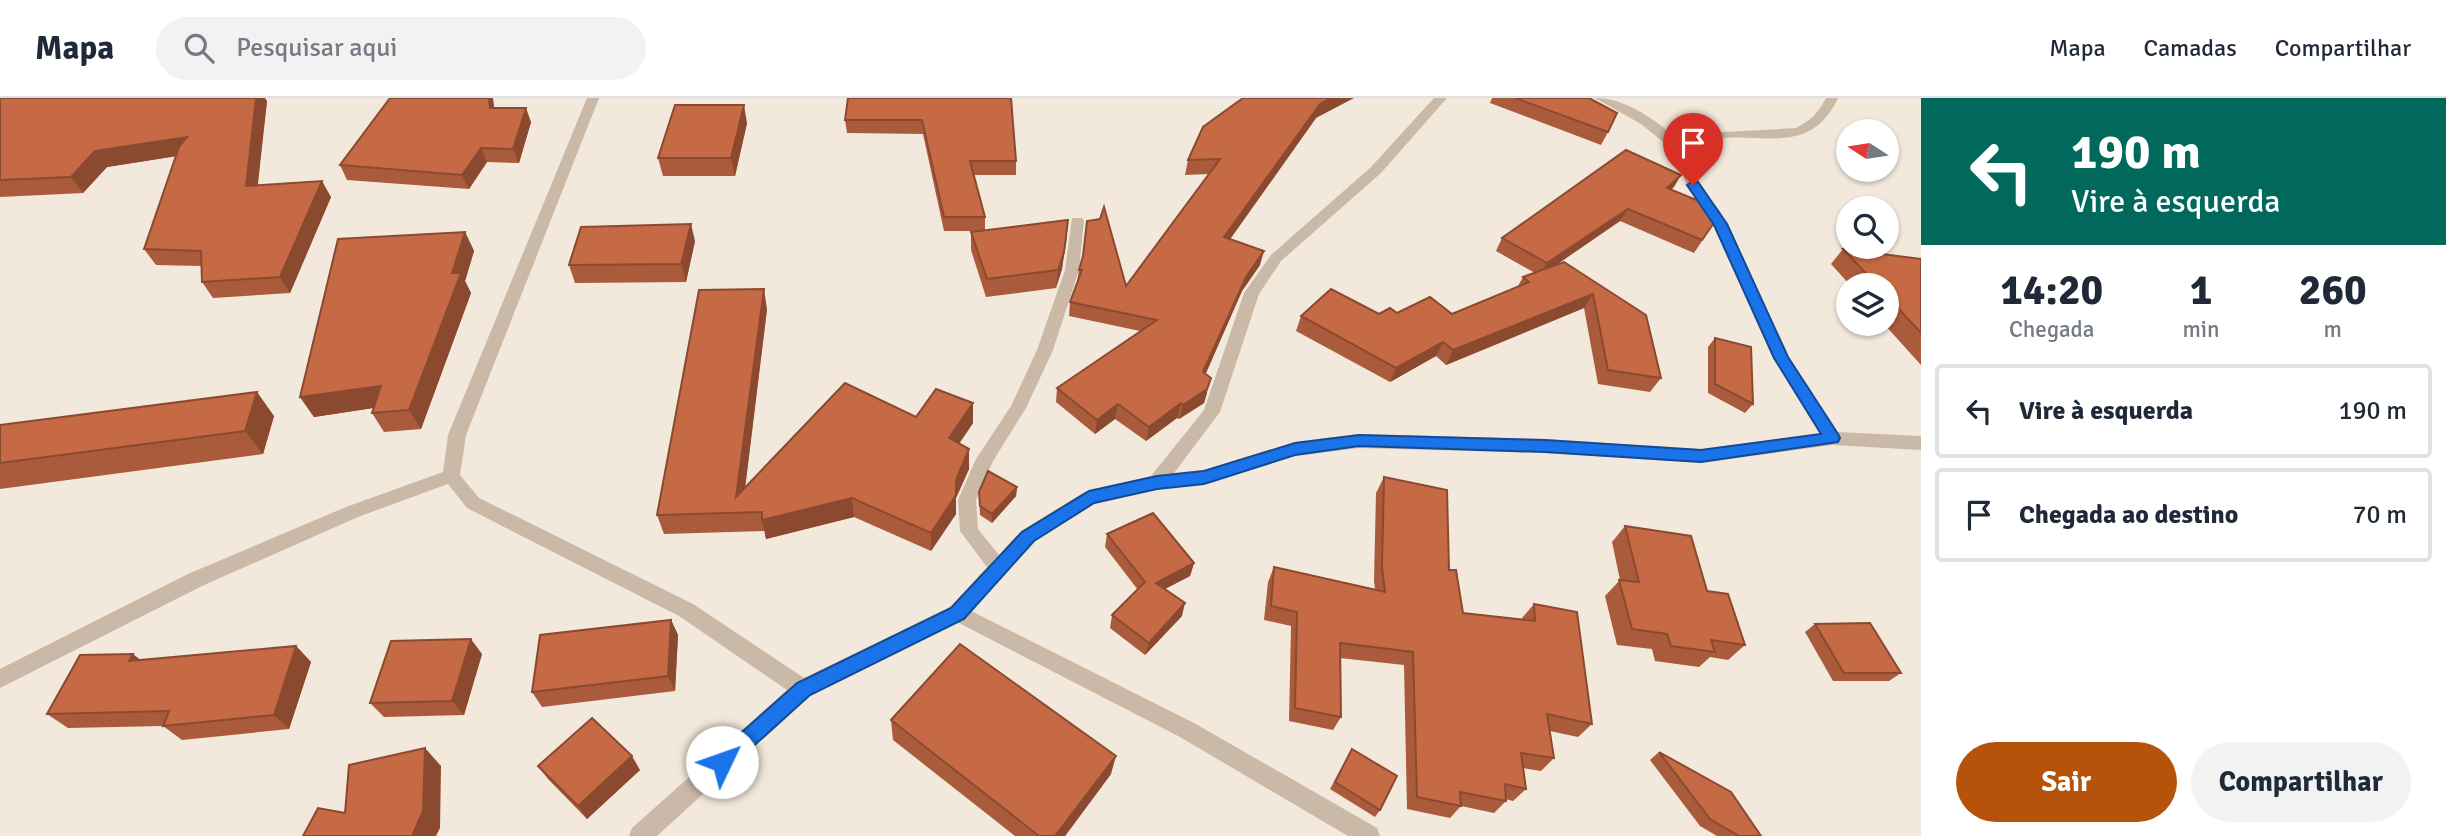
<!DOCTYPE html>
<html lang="pt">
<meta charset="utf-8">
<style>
:root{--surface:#fff;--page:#f2f2f3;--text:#1f2937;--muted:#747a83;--line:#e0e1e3;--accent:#b45309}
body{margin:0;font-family:Signika,sans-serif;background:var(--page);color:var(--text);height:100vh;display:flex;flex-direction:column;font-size:26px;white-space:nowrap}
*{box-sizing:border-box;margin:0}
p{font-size:23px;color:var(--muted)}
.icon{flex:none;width:38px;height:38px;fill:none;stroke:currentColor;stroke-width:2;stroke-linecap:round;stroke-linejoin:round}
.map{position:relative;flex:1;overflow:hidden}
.sheet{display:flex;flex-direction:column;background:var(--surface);width:525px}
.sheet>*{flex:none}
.hud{background:#00695c;color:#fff;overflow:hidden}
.needle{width:46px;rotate:282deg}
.buttons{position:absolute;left:1836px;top:21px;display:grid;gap:14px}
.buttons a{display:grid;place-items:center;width:63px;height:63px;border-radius:50%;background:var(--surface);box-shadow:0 2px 5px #0004;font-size:35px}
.pin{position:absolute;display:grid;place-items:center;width:60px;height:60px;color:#fff;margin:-72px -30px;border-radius:50% 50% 50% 0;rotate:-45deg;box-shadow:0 0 7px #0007}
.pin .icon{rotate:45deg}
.me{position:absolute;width:77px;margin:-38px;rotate:48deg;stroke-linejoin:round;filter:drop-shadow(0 0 5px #0008)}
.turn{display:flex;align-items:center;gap:24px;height:147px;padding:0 35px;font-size:32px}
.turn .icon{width:91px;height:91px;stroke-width:2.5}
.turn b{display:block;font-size:49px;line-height:60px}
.eta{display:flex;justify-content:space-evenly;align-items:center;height:119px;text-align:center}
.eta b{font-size:42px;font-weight:700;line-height:49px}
.action{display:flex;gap:14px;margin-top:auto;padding:14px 35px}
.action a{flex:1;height:80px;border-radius:42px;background:var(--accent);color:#fff;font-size:28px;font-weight:700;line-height:80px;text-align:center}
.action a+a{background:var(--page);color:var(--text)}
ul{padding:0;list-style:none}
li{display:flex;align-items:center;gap:21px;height:94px;margin:0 14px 10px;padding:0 21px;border:4px solid var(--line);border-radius:7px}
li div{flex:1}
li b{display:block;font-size:26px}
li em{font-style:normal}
header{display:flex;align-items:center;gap:42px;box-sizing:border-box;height:98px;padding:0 35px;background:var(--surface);border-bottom:2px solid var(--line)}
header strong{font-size:33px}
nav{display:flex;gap:38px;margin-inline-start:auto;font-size:24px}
.search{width:490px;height:63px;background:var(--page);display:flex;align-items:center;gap:18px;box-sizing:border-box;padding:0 24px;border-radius:38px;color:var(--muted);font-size:26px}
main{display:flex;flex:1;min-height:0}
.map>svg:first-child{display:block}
</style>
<header>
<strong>Mapa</strong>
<div class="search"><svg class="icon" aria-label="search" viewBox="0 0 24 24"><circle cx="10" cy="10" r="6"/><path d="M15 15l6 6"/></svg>Pesquisar aqui</div>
<nav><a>Mapa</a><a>Camadas</a><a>Compartilhar</a></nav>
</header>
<main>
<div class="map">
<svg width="1921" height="738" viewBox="0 0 1921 738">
<rect width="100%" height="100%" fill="#f2e8db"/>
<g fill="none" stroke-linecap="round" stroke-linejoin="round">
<path fill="#cab9a7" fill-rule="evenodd" d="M 587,0 L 599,0 L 466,337 L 460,377 L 479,400 L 693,506 L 804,580 L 950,509 L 987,469 L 960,433 L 958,402 L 976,361 L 1011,308 L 1037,252 L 1065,172 L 1072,120 L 1082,120 L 1084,123 L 1079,172 L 1053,252 L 1026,310 L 993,363 L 976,402 L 978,431 L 999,457 L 1021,433 L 1083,395 L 1151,378 L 1204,312 L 1244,195 L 1271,157 L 1371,69 L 1434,0 L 1447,0 L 1381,75 L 1281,163 L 1259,196 L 1220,314 L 1174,375 L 1204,372 L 1295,344 L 1359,336 L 1545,341 L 1701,351 L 1820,335 L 1773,260 L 1714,127 L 1686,87 L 1678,56 L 1641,26 L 1595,0 C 1628,0 1660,25 1684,47 L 1695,37 L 1706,35 L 1796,30 C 1811,22 1818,15 1826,0 L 1838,0 C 1804,75 1728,14 1691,56 L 1700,87 L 1728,126 L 1788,259 L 1837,334 L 1921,338 L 1921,352 L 1832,347 L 1701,365 L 1545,355 L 1359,350 L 1295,358 L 1204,386 L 1157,391 L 1094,406 L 1035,443 L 971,513 L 1194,625 L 1377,730 L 1380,738 L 1348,738 L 1180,639 L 957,524 L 810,598 L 657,738 L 629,738 L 632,730 L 787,592 L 679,518 L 467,410 L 448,386 L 358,419 L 202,488 L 0,590 L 0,571 L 188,476 L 346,409 L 443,374 L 448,337 Z"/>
</g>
<g fill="#aa5b3b">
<path d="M 0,0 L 267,3 L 257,88 L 331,99 L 290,195 L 213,200 L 202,184 L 201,168 L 156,167 L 144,151 L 176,58 L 107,69 L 83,95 L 0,99 Z"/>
<path d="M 1011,0 L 1016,63 L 1016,77 L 974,77 L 985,119 L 985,132 L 1067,139 L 1062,171 L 1056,190 L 986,199 L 971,152 L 971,134 L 977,133 L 944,133 L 923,36 L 847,35 L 845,22 Z"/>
<path d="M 1492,0 L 1589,0 L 1608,34 L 1601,47 L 1490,5 Z"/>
<path d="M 494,10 L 531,24 L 519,65 L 487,64 L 469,91 L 347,82 L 340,67 Z"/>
<path d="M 1316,20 L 1230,141 L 1260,167 L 1242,193 L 1205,276 L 1207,295 L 1204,305 L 1179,321 L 1177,320 L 1146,343 L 1115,321 L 1095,336 L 1056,304 L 1057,290 L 1140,233 L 1069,218 L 1070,204 L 1077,184 L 1079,172 L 1083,158 L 1126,188 L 1209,76 L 1185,77 L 1188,62 Z"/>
<path d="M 747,25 L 735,78 L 663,78 L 658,60 Z"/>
<path d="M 1681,77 L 1671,92 L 1720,116 L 1694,155 L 1620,123 L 1556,167 L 1646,217 L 1661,280 L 1650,294 L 1598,286 L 1584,210 L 1446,267 L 1436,258 L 1390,284 L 1296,233 L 1301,218 L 1397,215 L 1452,216 L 1518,188 L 1523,179 L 1535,175 L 1496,153 L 1502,140 Z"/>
<path d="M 465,134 L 474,153 L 465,183 L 471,195 L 421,331 L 384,334 L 372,315 L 373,310 L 314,319 L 300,299 Z"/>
<path d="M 695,143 L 686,184 L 575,185 L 569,167 Z"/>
<path d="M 1843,151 L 1921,161 L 1921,267 L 1884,226 L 1886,226 L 1886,187 L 1850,187 L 1831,166 Z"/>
<path d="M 767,211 L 745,390 L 916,319 L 973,325 L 959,346 L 969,371 L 956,400 L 956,416 L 931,453 L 854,419 L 766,441 L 765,433 L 664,436 L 657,417 Z"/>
<path d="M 1715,240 L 1753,306 L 1745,315 L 1708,295 L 1708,249 Z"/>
<path d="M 274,318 L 263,356 L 0,391 L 0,327 Z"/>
<path d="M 1384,379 L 1449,472 L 1463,515 L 1523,521 L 1522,520 L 1534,506 L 1592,626 L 1578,639 L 1550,633 L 1554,660 L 1541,673 L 1523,670 L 1526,691 L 1513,703 L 1505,701 L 1506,703 L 1494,715 L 1461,708 L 1450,720 L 1407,711 L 1404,567 L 1340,560 L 1341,619 L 1333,632 L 1289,623 L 1291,528 L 1264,522 L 1268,484 L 1274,469 L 1375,491 L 1374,483 L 1376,395 Z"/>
<path d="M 1017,389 L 1016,398 L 992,425 L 980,417 L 979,394 Z"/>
<path d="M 1625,428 L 1707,493 L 1745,547 L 1728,562 L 1710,559 L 1699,569 L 1655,563 L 1652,551 L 1617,547 L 1605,498 L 1620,482 L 1612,444 Z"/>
<path d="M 1107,436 L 1194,465 L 1190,478 L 1165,491 L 1182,518 L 1145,557 L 1110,530 L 1112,517 L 1138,492 L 1105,449 Z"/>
<path d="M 671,522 L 678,537 L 675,593 L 542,609 L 532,594 Z"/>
<path d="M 1815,526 L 1901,575 L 1889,583 L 1833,583 L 1805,534 Z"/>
<path d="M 296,548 L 311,564 L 289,631 L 182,642 L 163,628 L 68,630 L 47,616 L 140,562 Z"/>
<path d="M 482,556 L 464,617 L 384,619 L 370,605 Z"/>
<path d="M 891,622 L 1111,676 L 1065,738 L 1015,738 L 893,642 Z"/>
<path d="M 1352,651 L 1380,712 L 1375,719 L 1330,691 Z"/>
<path d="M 1659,654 L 1761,738 L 1717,738 L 1700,728 L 1650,662 Z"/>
<path d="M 538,668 L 640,672 L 587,721 L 548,681 Z"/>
</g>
<g fill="#8b4a30">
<path d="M 256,0 L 265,0 L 267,3 L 256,104 L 246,88 Z"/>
<path d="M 489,0 L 493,0 L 496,24 L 490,10 Z"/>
<path d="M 1331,0 L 1354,0 L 1316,20 L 1221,154 L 1224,139 L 1320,6 Z"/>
<path d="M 744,7 L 747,25 L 735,78 L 731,60 Z"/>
<path d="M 526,10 L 531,24 L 519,65 L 513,51 Z"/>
<path d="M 187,39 L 197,55 L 107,69 L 83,95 L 71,79 L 95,53 Z"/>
<path d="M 481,50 L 487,64 L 469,91 L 462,77 Z"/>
<path d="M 1681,77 L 1674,89 L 1659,103 L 1667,90 Z"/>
<path d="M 322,83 L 331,99 L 290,195 L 280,179 Z"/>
<path d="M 1628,111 L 1620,123 L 1540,178 L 1547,165 Z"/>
<path d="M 1068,122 L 1062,171 L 1056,190 L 1058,172 Z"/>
<path d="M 691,126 L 695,143 L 686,184 L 681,166 Z"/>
<path d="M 465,134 L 474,153 L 465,183 L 471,195 L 421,331 L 409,312 Z"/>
<path d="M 1264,153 L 1260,167 L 1242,193 L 1200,289 L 1203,274 L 1246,179 Z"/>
<path d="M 764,191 L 767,211 L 742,415 L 736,399 Z"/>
<path d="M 1593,196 L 1584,210 L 1446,267 L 1453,252 Z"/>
<path d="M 1443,244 L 1436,258 L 1390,284 L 1396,270 Z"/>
<path d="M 1211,280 L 1204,305 L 1179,321 L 1183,307 Z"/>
<path d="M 381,288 L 393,307 L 314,319 L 300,299 Z"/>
<path d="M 257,294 L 274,318 L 263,356 L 245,333 Z"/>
<path d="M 973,305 L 973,325 L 949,360 L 949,340 Z"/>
<path d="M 1181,305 L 1177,320 L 1146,343 L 1149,329 Z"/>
<path d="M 1118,306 L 1115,321 L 1095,336 L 1097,322 Z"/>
<path d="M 969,351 L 969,371 L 956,400 L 956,416 L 931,453 L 931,435 Z"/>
<path d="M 1017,389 L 1016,398 L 992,425 L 992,416 Z"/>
<path d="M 852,400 L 854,419 L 766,441 L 762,422 Z"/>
<path d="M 1194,465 L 1190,478 L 1153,497 L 1156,485 Z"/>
<path d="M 1185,505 L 1182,518 L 1145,557 L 1149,545 Z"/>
<path d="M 671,522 L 678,537 L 675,593 L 668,578 Z"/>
<path d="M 471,541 L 482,556 L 464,617 L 452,603 Z"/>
<path d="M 296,548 L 311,564 L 289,631 L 274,617 Z"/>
<path d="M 133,556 L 152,571 L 129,563 Z"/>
<path d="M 425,650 L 441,668 L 440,730 L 436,738 L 412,738 Z"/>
<path d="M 632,658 L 640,672 L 587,721 L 578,708 Z"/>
<path d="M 1116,658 L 1111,676 L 1065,738 L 1055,738 Z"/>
</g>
<g fill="#c66a45" stroke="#8b4a30" stroke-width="2">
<path d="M 0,0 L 256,0 L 246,88 L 322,83 L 280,179 L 202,184 L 201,153 L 144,151 L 179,49 L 187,39 L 95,53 L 71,79 L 0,82 Z"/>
<path d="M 390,0 L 489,0 L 490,10 L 526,10 L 513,51 L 481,50 L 462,77 L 340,67 Z"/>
<path d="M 848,0 L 1011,0 L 1016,63 L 970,63 L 985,119 L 944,119 L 922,22 L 845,22 Z"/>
<path d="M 1243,0 L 1331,0 L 1320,6 L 1224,139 L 1264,153 L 1246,179 L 1203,274 L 1211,280 L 1207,291 L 1183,307 L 1181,305 L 1149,329 L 1118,306 L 1097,322 L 1057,290 L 1157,222 L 1070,204 L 1082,172 L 1079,172 L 1083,158 L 1087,123 L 1100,121 L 1104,109 L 1126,188 L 1220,61 L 1188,62 L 1203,29 Z"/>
<path d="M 1515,0 L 1589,0 L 1617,15 L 1608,34 Z"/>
<path d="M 675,7 L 744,7 L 731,60 L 658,60 Z"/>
<path d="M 1626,52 L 1681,77 L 1667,90 L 1716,110 L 1720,116 L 1702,142 L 1628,111 L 1547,165 L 1502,140 Z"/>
<path d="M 1068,122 L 1064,154 L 1058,172 L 987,181 L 971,134 Z"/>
<path d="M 691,126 L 681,166 L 569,167 L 581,129 Z"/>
<path d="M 465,134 L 452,175 L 461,175 L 409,312 L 372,315 L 381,288 L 300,299 L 338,141 Z"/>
<path d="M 1843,151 L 1921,161 L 1921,235 L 1886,197 L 1886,187 L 1877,187 Z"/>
<path d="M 1564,164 L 1646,217 L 1661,280 L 1608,272 L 1593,196 L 1453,252 L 1443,244 L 1396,270 L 1301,218 L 1331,191 L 1379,216 L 1390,210 L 1397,215 L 1430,199 L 1452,216 L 1529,184 L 1523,179 Z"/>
<path d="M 764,191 L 736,399 L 845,285 L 916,319 L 936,291 L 973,305 L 949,340 L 969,351 L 956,382 L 956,397 L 931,435 L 852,400 L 762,422 L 762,414 L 657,417 L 699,192 Z"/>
<path d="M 1715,240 L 1751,249 L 1753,306 L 1715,286 Z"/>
<path d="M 257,294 L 245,333 L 0,365 L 0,327 Z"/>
<path d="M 988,373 L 1017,389 L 992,416 L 980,408 L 979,394 Z"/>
<path d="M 1384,379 L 1447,392 L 1449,472 L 1456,472 L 1463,515 L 1535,523 L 1534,506 L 1577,514 L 1592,626 L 1547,616 L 1554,660 L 1521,655 L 1526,691 L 1505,686 L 1506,703 L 1460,694 L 1461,708 L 1417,699 L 1413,554 L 1340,545 L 1341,619 L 1295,610 L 1297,514 L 1271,508 L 1274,469 L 1385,494 L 1382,469 Z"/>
<path d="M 1153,415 L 1194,465 L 1156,485 L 1185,505 L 1149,545 L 1112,517 L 1145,484 L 1107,436 Z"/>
<path d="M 1625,428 L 1691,438 L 1707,493 L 1728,496 L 1745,547 L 1711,542 L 1715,554 L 1671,548 L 1667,536 L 1632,531 L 1619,482 L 1639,484 Z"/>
<path d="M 671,522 L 668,578 L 532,594 L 540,537 Z"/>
<path d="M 1870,525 L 1901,575 L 1844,575 L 1815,526 Z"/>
<path d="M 471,541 L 452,603 L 370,605 L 391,543 Z"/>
<path d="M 960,546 L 1116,658 L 1055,738 L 1039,738 L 891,622 Z"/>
<path d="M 296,548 L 274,617 L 163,628 L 169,613 L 47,616 L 80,557 L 133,556 L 129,563 Z"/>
<path d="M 592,620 L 632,658 L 578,708 L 538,668 Z"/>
<path d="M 425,650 L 423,713 L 412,738 L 303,738 L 318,710 L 345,715 L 349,667 Z"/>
<path d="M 1352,651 L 1397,678 L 1380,712 L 1335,684 Z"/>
<path d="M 1659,654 L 1731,694 L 1761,738 L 1739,738 L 1710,721 Z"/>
</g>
<path fill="#1a73e8" stroke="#114b97" stroke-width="2" d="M 1693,83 L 1698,84 L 1727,126 L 1788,259 L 1838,336 L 1840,340 L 1838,344 L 1701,364 L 1545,354 L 1359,348 L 1295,357 L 1204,386 L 1157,391 L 1094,405 L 1034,443 L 964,521 L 810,597 L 728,671 L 722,674 L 715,671 L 712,664 L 715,658 L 797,585 L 951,510 L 1022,434 L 1089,393 L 1157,378 L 1204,373 L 1295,345 L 1359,337 L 1545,342 L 1701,352 L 1821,336 L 1774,260 L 1714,127 L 1687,87 Z"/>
</svg>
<div class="buttons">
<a><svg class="needle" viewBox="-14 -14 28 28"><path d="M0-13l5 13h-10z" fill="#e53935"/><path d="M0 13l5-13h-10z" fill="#747a83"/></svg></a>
<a><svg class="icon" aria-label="search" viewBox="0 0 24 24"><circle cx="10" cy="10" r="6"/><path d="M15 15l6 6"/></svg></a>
<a><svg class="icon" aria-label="layers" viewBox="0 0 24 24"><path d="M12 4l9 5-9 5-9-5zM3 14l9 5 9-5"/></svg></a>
</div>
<div class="pin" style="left:1693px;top:87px;background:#d93025"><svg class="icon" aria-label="arrive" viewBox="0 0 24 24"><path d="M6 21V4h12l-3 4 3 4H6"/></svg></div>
<svg class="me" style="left:722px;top:664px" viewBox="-20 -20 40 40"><circle r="19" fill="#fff"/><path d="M0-13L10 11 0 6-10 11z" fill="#1a73e8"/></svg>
</div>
<section class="sheet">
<div class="hud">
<div class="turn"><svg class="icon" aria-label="left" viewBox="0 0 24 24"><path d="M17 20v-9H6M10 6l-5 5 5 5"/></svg><div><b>190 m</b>Vire à esquerda</div></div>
</div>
<div class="eta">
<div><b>14:20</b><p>Chegada</p></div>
<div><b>1</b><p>min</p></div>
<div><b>260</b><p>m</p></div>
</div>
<ul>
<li><svg class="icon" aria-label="left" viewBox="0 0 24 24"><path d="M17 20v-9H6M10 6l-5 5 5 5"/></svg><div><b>Vire à esquerda</b></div><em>190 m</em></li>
<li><svg class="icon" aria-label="arrive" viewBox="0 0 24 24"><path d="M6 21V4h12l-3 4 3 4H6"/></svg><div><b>Chegada ao destino</b></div><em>70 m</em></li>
</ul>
<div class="action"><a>Sair</a><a>Compartilhar</a></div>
</section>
</main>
